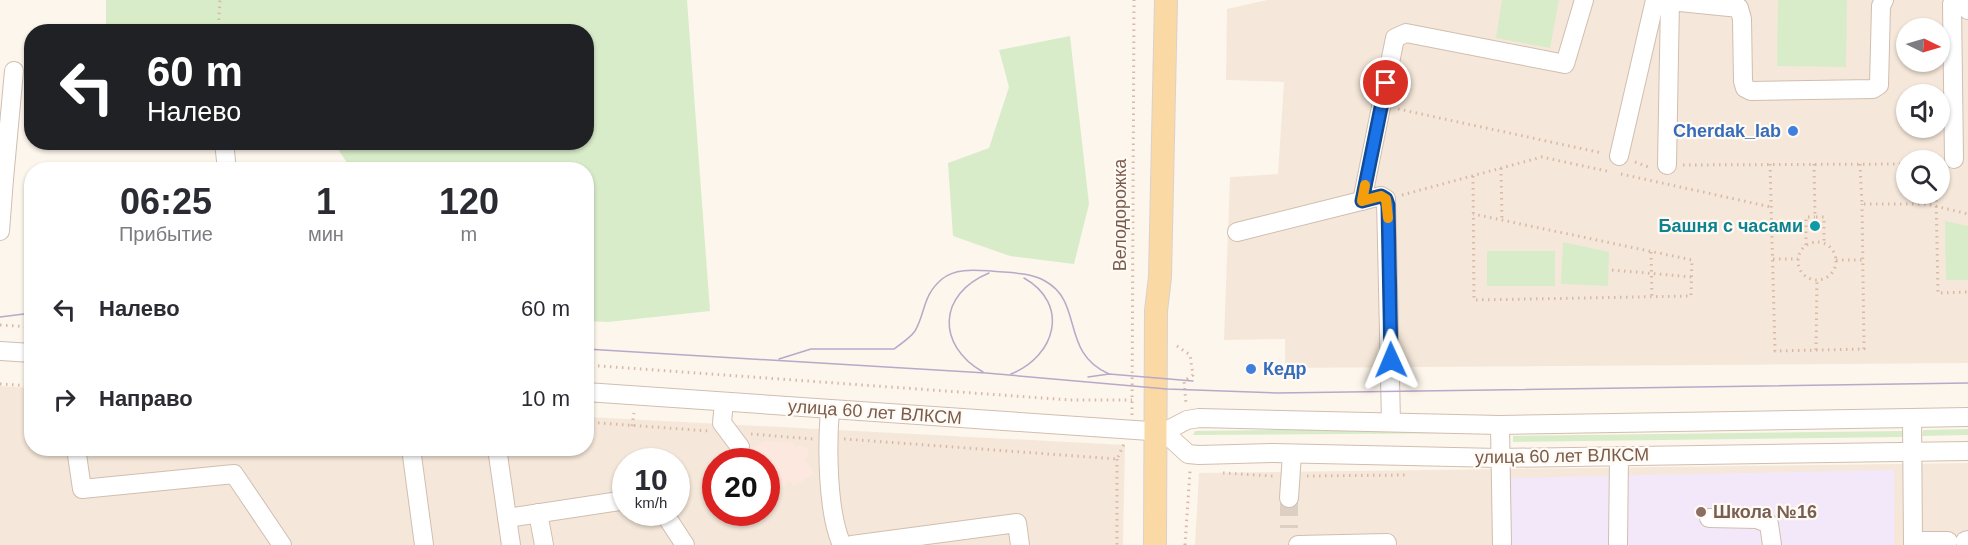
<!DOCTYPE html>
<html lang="ru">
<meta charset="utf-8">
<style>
:root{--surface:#fff;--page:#f2f2f3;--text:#2b2b33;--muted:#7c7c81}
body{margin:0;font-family:Arial,sans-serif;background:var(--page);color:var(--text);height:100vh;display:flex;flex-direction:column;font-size:22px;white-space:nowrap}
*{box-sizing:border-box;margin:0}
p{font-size:20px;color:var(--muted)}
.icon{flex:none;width:33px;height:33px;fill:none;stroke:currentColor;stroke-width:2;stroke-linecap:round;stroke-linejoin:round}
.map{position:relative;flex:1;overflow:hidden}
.panel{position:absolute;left:24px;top:162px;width:570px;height:294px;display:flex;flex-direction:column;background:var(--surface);border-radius:24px;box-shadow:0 2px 4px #0004}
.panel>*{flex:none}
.guide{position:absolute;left:24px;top:24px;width:570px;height:126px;border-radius:24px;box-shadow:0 2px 4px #0004;background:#202124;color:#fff;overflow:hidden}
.needle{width:39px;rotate:95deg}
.fabs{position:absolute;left:1896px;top:18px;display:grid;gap:12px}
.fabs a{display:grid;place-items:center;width:54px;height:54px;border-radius:50%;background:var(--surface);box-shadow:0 2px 4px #0004;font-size:30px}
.speed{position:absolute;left:612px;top:448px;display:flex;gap:12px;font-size:30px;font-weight:700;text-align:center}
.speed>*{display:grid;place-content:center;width:78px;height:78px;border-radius:50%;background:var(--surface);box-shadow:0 2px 4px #0004;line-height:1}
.speed small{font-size:15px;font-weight:400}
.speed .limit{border:9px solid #d22;background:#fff;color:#111}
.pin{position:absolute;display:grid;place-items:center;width:51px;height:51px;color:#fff;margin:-26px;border:3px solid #fff;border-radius:50%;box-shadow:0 2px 6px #0007}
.me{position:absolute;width:66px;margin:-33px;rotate:359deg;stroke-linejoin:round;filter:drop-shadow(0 0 4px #0008)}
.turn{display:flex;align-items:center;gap:21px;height:126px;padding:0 24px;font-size:27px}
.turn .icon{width:78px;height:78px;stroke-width:2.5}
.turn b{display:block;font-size:42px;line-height:51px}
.eta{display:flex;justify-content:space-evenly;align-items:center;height:102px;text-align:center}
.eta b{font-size:36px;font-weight:700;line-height:42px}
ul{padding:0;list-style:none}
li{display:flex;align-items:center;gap:18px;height:90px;padding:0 24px}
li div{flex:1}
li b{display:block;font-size:22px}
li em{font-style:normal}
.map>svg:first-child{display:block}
</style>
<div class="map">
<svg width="1968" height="545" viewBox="0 0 1968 545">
<rect width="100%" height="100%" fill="#fdf6ec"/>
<g fill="#f5e8da" fill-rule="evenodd">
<path d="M 1267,0 L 1968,0 L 1968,363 L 1285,368 L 1285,339 L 1224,340 L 1230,177 L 1278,174 L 1284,82 L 1226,80 L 1227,9 ZM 1906,28 L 1940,28 L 1940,62 L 1906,62 ZM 1906,94 L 1940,94 L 1940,128 L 1906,128 ZM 1906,160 L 1940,160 L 1940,194 L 1906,194 Z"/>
<path d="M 0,386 L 31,388 L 32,448 L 586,448 L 587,417 L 1125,445 L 1123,545 L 0,545 ZM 626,462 L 676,462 L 676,513 L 626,513 ZM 716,462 L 766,462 L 766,513 L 716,513 Z"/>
<path d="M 1968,463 L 1968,545 L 1195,545 L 1199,473 Z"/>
</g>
<path fill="#fde8e0" d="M 764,441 L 793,443 L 796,448 L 800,446 L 807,448 L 809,453 L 805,460 L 814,473 L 794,486 L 790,481 L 767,496 L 766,462 L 732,462 L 730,459 L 740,452 L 743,455 Z"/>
<path fill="#f3e8fa" d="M 1894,470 L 1894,545 L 1509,545 L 1509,478 Z"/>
<g fill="#d8ecc9">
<path d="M 106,0 L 687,0 L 710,311 L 608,322 L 587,321 L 586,170 L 351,169 L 334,143 L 586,142 L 586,32 L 106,31 Z"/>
<path d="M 1502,0 L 1559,0 L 1550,48 L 1496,38 Z"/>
<path d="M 1778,0 L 1847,0 L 1846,67 L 1777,66 Z"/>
<path d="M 1070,36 L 1089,204 L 1074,264 L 1010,256 L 953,236 L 948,163 L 989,148 L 1009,87 L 999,50 Z"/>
<path d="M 1945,221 L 1968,226 L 1968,280 L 1946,280 Z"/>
<path d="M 1563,242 L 1609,252 L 1608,286 L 1561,284 Z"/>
<rect x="1487" y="251" width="68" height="35"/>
<path d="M 1489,427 L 1489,433 L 1193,435 L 1195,431 Z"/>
<path d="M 1968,429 L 1968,435 L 1922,436 L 1923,430 Z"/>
<path d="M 1903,431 L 1903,437 L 1513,442 L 1513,436 Z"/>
</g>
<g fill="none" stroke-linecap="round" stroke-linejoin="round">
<path stroke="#dcd0c4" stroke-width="18" stroke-dasharray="18 9" stroke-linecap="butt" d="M 1289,498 L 1289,528"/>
<defs>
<g id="minor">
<path d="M 1966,0 L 1968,10"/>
<path d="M 224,142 L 227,170"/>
<path d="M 1619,156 L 1655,0"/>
<path d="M 1954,159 L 1952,4 L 1955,0"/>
<path d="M 1667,165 L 1670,1 L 1739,8 L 1742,19 L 1743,81 L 1745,88 L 1751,91 L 1873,89 L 1879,85 L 1881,6 L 1884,0"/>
<path d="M 0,178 L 4,179 L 0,231"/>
<path d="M 4,179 L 14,71"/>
<path d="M 1362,201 L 1395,38 L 1406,33 L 1565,64 L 1584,0"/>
<path d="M 1237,232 L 1381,196 L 1386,199 L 1391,422"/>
<path d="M 0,351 L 32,353"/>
<path d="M 586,392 L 1164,432 L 1187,420 L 1199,418 L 1500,425 L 1968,417"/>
<path d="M 724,402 L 722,423 L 740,447"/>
<path d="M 830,409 C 827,446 827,512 842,545"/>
<path d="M 1912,418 L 1913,545"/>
<path d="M 1500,425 L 1502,545"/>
<path d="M 1164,432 L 1188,454 L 1199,455 L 1273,453 L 1499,458 L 1968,451"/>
<path d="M 76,448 L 82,489 L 234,474 L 282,545"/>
<path d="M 411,448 L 424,545"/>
<path d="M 497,448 L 511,545"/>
<path d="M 1289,498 L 1292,454"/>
<path d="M 538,513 L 544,545"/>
<path d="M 664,513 L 685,545"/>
<path d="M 507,518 L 626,500"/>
<path d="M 1709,518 L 1757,519 L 1769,524 L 1772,545"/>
<path d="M 1913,541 L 1948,541"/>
<path d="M 1965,541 L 1968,540"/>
<path d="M 852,545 L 1017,523 L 1020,545"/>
<path d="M 1298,545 L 1387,543"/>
<path d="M 1618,545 L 1619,456"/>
</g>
<path id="major" d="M 1155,545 L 1156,311 L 1160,277 L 1166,0"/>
</defs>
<use href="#minor" stroke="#d1beb0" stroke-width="20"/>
<use href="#major" stroke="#dad1cd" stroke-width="24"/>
<g stroke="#d9b8a5" stroke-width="3" stroke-dasharray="1.5 4.5" stroke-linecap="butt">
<path d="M 218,32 L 220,0"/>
<path d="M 1398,109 L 1602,153"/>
<path d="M 1635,162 L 1651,168"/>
<path d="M 1770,164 L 1775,351 L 1864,349 L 1862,204"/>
<path d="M 1814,164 L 1815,217 L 1824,217 L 1824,243"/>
<path d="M 1860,164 L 1862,204 L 1927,204 L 1968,214"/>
<path d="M 1683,165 L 1906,164"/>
<path d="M 1501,168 L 1502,220"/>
<path d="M 1621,174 L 1771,207"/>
<path d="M 1473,176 L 1474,300 L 1691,296 L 1692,260 L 1473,214"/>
<path d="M 1936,194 L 1938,293 L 1968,292"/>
<path d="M 1402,195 L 1542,157 L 1611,172"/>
<circle cx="1817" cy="261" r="19"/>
<path d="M 1806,245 L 1806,217 L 1815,217"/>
<path d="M 1651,252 L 1652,297"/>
<path d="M 1773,259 L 1798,259"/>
<path d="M 1836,260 L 1863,260"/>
<path d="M 1612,270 L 1692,277"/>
<path d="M 0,325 L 32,327"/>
<path d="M 1177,346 L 1190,355 L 1193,375 L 1184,381 L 1186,404"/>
<path d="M 1816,350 L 1817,280"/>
<path d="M 586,365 L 1070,400 L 1132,400"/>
<path d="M 0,384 L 32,386"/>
<path d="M 1132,415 L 1134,0"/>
<path d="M 586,422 L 709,431"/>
<path d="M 632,426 L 634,413"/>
<path d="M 751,434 L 813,439"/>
<path d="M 844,439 L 1117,459 L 1124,444"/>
<path d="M 1117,459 L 1117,545"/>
<path d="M 1223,473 L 1273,476"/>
<path d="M 1307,476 L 1405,475"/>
<path d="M 1185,545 L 1190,471"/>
</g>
<use href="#minor" stroke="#fff" stroke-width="18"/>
<use href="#major" stroke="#fbd9a5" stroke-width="22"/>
<g stroke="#b9a8c9" stroke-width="1.5">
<path d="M 0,317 L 32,313"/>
<path d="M 586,349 L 986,373 L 1167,389 L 1276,393 L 1968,383"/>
<path d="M 779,359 L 811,349 L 894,349 C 901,344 911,337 915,331 C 926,312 922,296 942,279 C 955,268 975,270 991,271 C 1008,273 1029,272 1045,281 C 1084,302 1060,353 1109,374"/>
<path d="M 983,372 C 936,345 938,294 989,273"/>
<path d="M 1011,374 C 1056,356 1070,304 1024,278"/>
<path d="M 1088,377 L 1109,374 L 1193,381"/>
</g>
</g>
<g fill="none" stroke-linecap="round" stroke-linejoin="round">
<defs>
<path id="route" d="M 1386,83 L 1362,201 L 1381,196 L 1386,199 L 1388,205 L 1391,360"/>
</defs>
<use href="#route" stroke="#114b97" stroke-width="15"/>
<use href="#route" stroke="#1a73e8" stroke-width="10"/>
<path stroke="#f59e0b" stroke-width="10" d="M 1365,185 L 1362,201 L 1381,196 L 1386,199 L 1388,218"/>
</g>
<g fill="#3f7fe0" stroke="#fffaf3" stroke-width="2">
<circle cx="1793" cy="131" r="6"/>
<circle cx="1251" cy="369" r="6"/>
</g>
<circle fill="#0f9aa8" stroke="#fffaf3" stroke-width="2" cx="1815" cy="226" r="6"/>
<circle fill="#8d6e63" stroke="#fffaf3" stroke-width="2" cx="1701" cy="512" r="6"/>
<g text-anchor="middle" stroke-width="4.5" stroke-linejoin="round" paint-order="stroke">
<g font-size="18" font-weight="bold" fill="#366cbe" stroke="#fffaf3" text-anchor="end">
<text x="1781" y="137">Cherdak_lab</text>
<text x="1263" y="375" text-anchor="start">Кедр</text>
</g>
<g font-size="18" fill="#7a5c4d" stroke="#fffaf3">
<text transform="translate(1120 215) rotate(-90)" y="6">Велодорожка</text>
<text transform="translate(875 412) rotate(4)" y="6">улица 60 лет ВЛКСМ</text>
<text transform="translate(1562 456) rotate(-1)" y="6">улица 60 лет ВЛКСМ</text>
</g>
<g font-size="18" font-weight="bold" fill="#0d838f" stroke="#fffaf3" text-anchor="end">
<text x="1803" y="232">Башня с часами</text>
</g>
<g font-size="18" font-weight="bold" fill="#785e54" stroke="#fffaf3" text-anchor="start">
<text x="1713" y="518">Школа №16</text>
</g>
</g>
</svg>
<div class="fabs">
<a><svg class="needle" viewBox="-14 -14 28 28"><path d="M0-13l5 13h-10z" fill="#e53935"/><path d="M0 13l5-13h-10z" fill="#7c7c81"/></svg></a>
<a><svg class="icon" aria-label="sound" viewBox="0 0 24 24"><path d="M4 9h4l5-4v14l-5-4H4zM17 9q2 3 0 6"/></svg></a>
<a><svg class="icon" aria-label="search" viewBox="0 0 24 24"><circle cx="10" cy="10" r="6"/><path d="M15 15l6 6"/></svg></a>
</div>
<div class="speed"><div>10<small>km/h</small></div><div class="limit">20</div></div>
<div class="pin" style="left:1386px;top:83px;background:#d93025"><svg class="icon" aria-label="arrive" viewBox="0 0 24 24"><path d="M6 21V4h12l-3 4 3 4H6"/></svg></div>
<svg class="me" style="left:1391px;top:360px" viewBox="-20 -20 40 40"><path d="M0-17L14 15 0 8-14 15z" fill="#1a73e8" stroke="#fff" stroke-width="4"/></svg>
<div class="guide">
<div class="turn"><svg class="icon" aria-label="left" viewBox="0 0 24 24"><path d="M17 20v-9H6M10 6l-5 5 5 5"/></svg><div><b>60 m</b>Налево</div></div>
</div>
<section class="panel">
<div class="eta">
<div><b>06:25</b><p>Прибытие</p></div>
<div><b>1</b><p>мин</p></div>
<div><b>120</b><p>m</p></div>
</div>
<ul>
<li><svg class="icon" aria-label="left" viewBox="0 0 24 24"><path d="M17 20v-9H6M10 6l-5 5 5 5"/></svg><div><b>Налево</b></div><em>60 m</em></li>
<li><svg class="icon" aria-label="right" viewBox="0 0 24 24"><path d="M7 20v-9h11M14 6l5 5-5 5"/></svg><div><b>Направо</b></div><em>10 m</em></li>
</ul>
</section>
</div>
